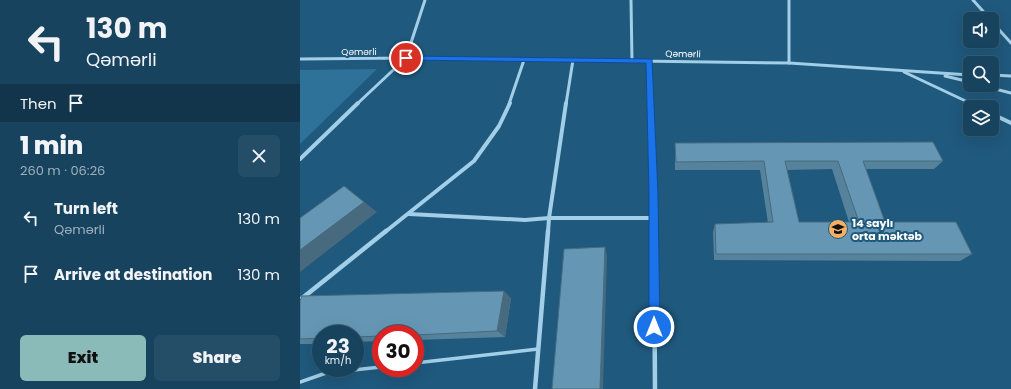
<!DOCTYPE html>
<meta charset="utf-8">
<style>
:root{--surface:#17435e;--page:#244e67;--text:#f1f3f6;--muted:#9eb0bc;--line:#365c73;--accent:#8bbbb9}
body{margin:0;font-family:Poppins,sans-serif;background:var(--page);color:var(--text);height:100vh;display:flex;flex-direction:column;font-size:15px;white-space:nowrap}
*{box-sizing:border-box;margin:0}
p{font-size:13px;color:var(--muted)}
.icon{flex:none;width:22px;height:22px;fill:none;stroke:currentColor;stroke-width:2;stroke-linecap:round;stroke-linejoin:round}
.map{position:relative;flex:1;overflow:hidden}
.details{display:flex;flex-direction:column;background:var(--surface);width:300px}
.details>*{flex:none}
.hud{background:#17435e;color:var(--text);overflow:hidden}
.controls{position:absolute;left:663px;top:12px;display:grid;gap:8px}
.controls a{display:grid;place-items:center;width:36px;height:36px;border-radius:6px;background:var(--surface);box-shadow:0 4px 16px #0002,0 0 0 1px var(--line);font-size:20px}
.speed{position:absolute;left:12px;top:325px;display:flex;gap:8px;font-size:20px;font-weight:700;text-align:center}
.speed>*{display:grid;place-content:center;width:52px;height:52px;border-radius:50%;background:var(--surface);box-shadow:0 4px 16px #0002,0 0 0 1px var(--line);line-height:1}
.speed small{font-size:10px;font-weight:400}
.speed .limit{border:6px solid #d22;background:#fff;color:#111}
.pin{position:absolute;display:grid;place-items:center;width:34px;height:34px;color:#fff;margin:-17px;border:2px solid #fff;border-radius:50%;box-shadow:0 1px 4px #0007}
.me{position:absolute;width:44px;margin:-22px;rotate:0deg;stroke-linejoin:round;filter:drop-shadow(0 0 3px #0008)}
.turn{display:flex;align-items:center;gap:14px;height:84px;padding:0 20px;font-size:18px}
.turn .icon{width:52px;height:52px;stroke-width:2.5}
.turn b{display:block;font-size:28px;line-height:34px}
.then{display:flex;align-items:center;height:38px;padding:0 20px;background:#0003;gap:8px;font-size:15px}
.round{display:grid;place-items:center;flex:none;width:42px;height:42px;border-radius:6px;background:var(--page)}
.headline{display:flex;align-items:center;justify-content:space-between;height:68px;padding:0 20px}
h1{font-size:24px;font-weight:800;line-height:30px}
.action{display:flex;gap:8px;margin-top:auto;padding:8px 20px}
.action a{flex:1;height:46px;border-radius:6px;background:var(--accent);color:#111;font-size:16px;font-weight:800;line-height:46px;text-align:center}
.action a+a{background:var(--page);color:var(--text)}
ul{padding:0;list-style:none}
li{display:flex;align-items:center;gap:12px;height:56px;padding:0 20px}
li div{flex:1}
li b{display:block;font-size:15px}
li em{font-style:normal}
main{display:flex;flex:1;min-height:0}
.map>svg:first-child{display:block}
</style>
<main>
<section class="details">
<div class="hud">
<div class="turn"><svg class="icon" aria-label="left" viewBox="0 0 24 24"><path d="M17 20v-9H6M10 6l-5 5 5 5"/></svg><div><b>130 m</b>Qəmərli</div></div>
<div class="then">Then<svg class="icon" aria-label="arrive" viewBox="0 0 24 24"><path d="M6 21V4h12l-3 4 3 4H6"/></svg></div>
</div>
<div class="headline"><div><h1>1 min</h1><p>260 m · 06:26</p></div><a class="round"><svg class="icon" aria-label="close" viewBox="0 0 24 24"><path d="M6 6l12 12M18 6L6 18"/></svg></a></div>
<ul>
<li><svg class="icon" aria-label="left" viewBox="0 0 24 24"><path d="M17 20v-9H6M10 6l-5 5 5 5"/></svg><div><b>Turn left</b><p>Qəmərli</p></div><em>130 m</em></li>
<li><svg class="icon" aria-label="arrive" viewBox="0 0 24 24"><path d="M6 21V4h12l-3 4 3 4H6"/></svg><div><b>Arrive at destination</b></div><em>130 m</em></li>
</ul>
<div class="action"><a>Exit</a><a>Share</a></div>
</section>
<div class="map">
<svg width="711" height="389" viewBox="0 0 711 389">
<rect width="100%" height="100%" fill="#1f597d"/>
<path fill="#2f7299" d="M 77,69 L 0,144 L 0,70 Z"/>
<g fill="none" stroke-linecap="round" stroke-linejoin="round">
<g stroke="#a2cee7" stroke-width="3.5">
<path d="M 115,363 L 238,349"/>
<path d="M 0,382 L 26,373 L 81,367"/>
</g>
<g stroke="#a2cee7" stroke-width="3">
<path d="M 331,0 L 332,61"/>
<path d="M 489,0 L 489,63"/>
<path d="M 673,0 L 690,19"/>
<path d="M 692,22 L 711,43"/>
<path d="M 0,59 L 106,58 L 489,63 L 670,75"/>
<path d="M 350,61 L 351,104"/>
<path d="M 604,72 L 672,104"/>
<path d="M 692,75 L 711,76"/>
<path d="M 645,76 L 670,82"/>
<path d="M 680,85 L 711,93"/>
<path d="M 57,104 L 106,58 L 125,0"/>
<path d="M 209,104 L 224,60"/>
<path d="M 266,104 L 273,60"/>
</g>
<g stroke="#a2cee7" stroke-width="4">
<path d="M 351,103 L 354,232"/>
<path d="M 670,103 L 678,107"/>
<path d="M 692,114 L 711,123"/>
<path d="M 0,159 L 58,103"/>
<path d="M 109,214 L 225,220 L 249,218 L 266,103"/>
<path d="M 85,232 L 174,161 L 199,126 L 210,103"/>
<path d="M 248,232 L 249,218 L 354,218"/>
</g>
<g stroke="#a2cee7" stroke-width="4.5">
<path d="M 354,231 L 355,389"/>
<path d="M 0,300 L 86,231"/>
<path d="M 235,389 L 248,231"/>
</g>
</g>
<g fill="#57829b" fill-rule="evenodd">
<path d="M 375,143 L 643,161 L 634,169 L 566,169 L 585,222 L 672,254 L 660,261 L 414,260 L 413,232 L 415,224 L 468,223 L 460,170 L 375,170 ZM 532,169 L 549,222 L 499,222 L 487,170 Z"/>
<path d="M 211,298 L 205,337 L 115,340 L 115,334 L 81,334 L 81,341 L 55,342 L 55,334 L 21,334 L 21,344 L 0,344 L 0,301 Z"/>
</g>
<g fill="#476a7e">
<path d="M 44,186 L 77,212 L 0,272 L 0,250 Z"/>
<path d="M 305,247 L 307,256 L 303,389 L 300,389 Z"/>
<path d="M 204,291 L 211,298 L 205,337 L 197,331 Z"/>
</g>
<g fill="#6597b4" stroke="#476a7e" fill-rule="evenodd">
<path d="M 633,142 L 643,161 L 563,161 L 585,222 L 656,222 L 672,254 L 416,254 L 415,224 L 473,222 L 464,161 L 376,162 L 375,143 ZM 485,161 L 538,161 L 559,222 L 499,222 Z"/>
<path d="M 44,186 L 64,202 L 0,250 L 0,218 Z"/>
<path d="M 305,247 L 300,389 L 252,389 L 264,249 Z"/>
<path d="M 204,291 L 197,331 L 115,335 L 115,334 L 81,334 L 81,336 L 55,337 L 55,334 L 21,334 L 21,338 L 0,339 L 0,301 L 2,296 Z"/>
</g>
<path fill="#1a73e8" stroke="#114b97" d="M 106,56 L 352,59 L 358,194 L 360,327 L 358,331 L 354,332 L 351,331 L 349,327 L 349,194 L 346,63 L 103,60 L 103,57 Z"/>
<defs>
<symbol id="school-disc" viewBox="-11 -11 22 22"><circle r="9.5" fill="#f5b063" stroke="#1f597d"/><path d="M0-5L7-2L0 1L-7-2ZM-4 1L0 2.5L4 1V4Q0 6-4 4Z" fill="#111"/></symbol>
</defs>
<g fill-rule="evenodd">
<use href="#school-disc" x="527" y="218" width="22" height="22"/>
</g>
<g text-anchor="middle" stroke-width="4" stroke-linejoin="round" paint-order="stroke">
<g font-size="9" fill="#fff" stroke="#1f597d">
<text x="59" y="55">Qəmərli</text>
<text transform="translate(383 54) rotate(1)" y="3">Qəmərli</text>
</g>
<g font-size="11" font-weight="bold" fill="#fff" stroke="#1f597d" text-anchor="start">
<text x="552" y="227">14 saylı<tspan x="552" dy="13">orta məktəb</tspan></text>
</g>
</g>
</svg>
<div class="controls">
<a><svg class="icon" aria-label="sound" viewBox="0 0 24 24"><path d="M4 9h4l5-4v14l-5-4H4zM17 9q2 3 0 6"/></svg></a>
<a><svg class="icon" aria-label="search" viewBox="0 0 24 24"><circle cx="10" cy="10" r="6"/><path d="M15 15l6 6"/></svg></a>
<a><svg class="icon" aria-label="layers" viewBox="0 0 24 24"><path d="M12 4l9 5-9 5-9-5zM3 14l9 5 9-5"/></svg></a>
</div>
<div class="speed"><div>23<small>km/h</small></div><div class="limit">30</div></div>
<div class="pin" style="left:106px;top:58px;background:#d93025"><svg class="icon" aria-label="arrive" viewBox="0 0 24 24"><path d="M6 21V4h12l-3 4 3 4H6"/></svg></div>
<svg class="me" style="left:354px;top:327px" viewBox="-20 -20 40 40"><circle r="17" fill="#1a73e8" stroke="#fff" stroke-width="3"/><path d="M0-11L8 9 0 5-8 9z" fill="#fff"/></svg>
</div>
</main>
